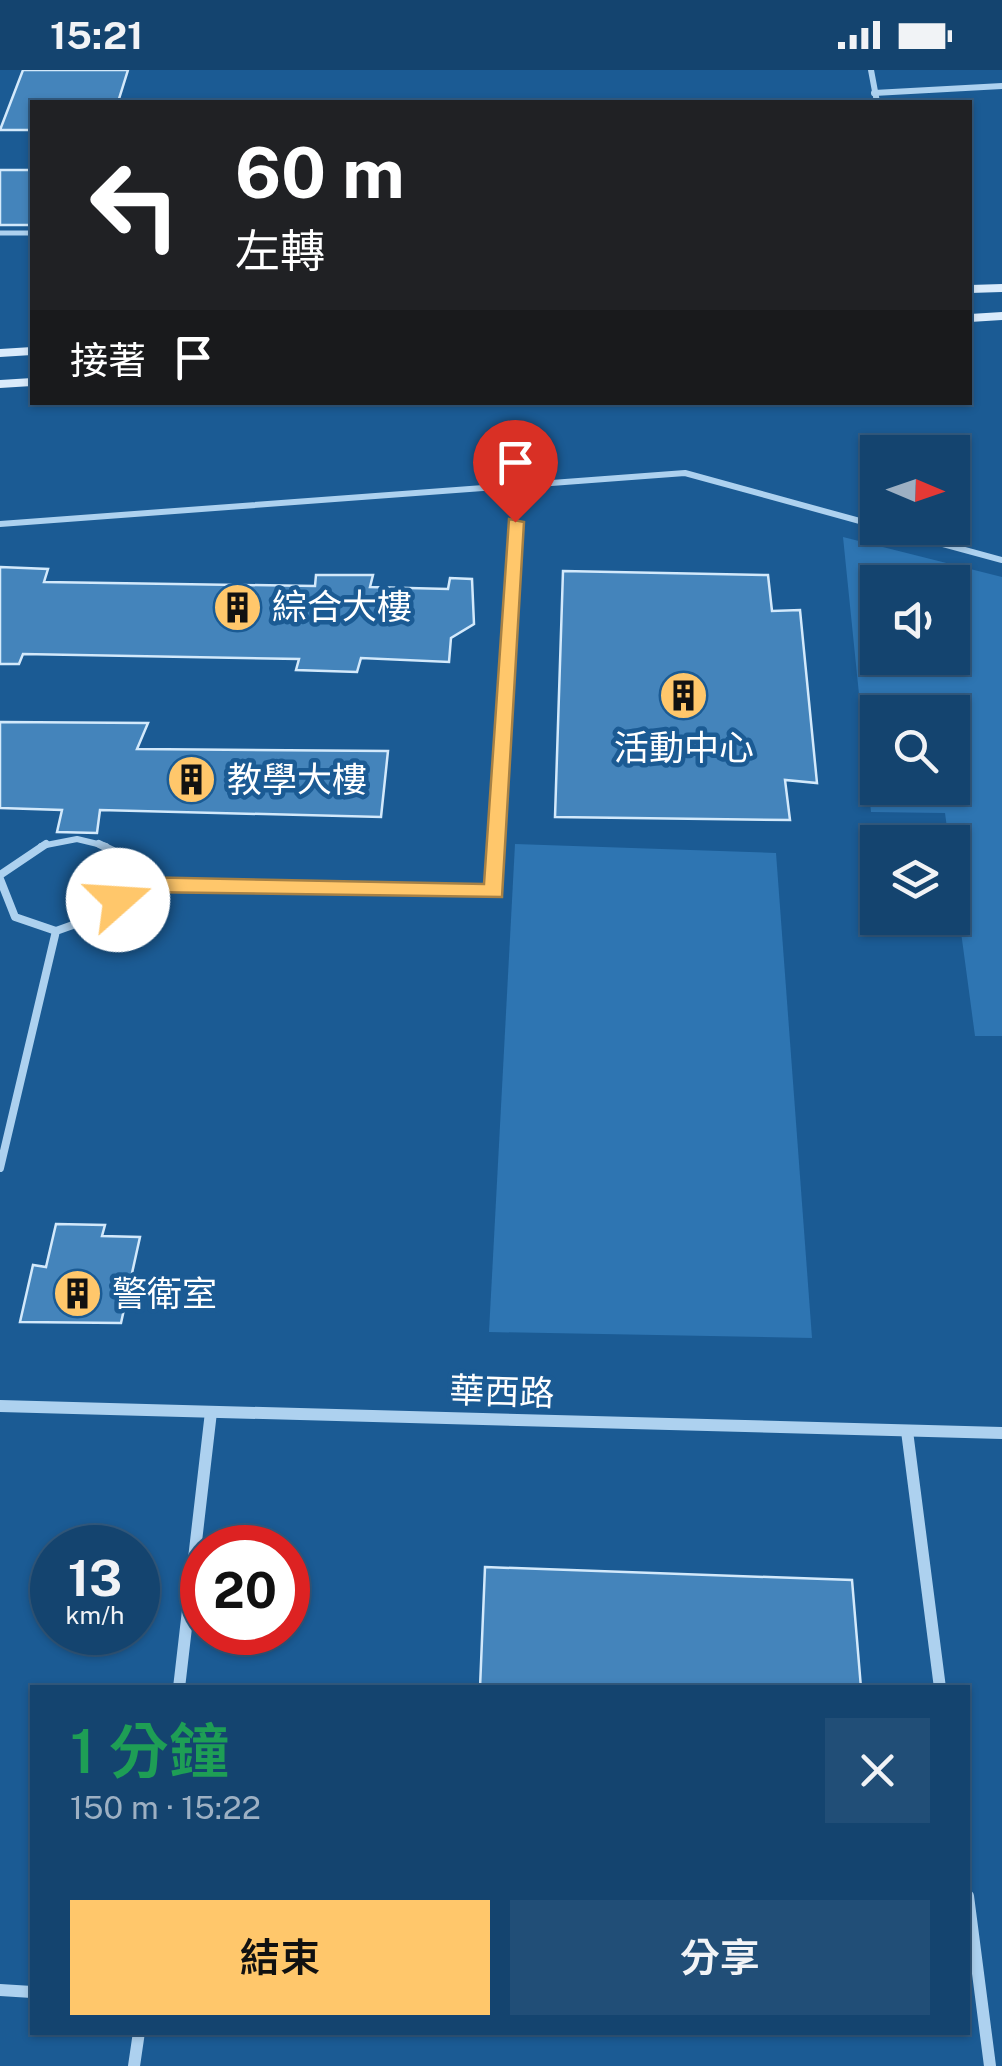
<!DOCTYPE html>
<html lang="zh-TW">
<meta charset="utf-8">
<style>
:root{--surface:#14446f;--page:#214e77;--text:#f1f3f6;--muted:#9db0c3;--line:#335c82;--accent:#ffc76b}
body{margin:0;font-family:"Public Sans","Noto Sans TC",sans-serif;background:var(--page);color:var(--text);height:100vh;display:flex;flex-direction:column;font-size:38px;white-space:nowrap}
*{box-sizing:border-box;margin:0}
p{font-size:32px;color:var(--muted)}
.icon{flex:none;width:55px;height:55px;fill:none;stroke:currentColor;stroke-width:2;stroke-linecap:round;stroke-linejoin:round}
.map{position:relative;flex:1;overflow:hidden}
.drawer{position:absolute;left:30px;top:1615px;width:940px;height:350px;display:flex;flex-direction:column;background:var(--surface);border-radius:0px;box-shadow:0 2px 8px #0004,0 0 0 2px var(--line)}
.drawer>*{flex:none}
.banner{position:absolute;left:30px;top:30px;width:942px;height:305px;border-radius:0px;box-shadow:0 2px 8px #0004,0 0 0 2px var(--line);background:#202124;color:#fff;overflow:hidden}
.needle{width:65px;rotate:92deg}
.buttons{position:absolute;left:860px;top:365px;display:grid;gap:20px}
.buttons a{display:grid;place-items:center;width:110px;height:110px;border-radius:0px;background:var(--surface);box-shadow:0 2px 8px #0004,0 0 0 2px var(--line);font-size:50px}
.speed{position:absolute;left:30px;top:1455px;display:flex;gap:20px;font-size:50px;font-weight:700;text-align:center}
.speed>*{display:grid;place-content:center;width:130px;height:130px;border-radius:50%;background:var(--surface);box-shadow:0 2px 8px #0004,0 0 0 2px var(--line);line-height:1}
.speed small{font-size:25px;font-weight:400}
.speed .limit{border:15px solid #d22;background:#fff;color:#111}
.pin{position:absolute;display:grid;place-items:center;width:85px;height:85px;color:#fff;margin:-102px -42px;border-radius:50% 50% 50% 0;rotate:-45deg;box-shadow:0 0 10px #0007}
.pin .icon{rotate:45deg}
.me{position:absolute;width:110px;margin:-55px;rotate:71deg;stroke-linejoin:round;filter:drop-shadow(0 0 8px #0008)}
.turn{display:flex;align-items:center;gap:35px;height:210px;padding:0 40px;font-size:45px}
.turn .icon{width:130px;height:130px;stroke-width:2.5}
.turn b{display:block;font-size:70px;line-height:85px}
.then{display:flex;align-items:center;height:95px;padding:0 40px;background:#0003;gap:20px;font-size:38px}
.round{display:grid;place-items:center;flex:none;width:105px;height:105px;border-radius:0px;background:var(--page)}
.summary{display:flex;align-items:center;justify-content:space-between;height:170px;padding:0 40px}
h1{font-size:60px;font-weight:600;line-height:75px;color:#1e9e55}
.primary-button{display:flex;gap:20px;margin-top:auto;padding:20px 40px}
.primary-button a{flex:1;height:115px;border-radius:0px;background:var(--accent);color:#111;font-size:40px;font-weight:600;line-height:115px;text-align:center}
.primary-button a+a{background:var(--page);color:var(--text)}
.status{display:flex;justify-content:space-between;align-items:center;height:70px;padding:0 50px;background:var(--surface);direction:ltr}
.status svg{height:28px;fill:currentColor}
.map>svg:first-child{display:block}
</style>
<div class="status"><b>15:21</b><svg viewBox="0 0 49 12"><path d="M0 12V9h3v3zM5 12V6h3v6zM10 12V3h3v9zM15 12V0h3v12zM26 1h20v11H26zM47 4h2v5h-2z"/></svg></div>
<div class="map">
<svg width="1002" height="1996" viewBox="0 0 1002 1996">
<rect width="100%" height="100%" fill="#1b5b94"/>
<g fill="#2e75b2" fill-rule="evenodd">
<path d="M 843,467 L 1002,507 L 1002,966 L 975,966 L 945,743 L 871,742 ZM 878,512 L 952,512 L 952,588 L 878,588 ZM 878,642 L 952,642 L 952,718 L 878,718 Z"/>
<path d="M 515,774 L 776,783 L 812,1268 L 489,1262 Z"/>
</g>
<g fill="#4484bb" stroke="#d3e9fb" stroke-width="2.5">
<path d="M 23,0 L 128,0 L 118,32 L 32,32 L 32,60 L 0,60 Z"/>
<rect x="0" y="100" width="32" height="55"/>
<path d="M 0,497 L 48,499 L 44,512 L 315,516 L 316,505 L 373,505 L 370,517 L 448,519 L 450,508 L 472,509 L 474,554 L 451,568 L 449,592 L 361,588 L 357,602 L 296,600 L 299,589 L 23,584 L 19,594 L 0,594 Z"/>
<path d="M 563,501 L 768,505 L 772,541 L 800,540 L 817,713 L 785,710 L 790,750 L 555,747 Z"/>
<path d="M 0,652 L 148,653 L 137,679 L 388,681 L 381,747 L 100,740 L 97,763 L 57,762 L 62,740 L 0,738 Z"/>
<path d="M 56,1154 L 105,1155 L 102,1166 L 140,1167 L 121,1253 L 20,1252 L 33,1195 L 46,1197 Z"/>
<path d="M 485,1497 L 852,1510 L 861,1618 L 480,1618 Z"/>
</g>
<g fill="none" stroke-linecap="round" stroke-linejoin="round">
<path stroke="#add1ef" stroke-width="5" d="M 0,163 L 32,163"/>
<g stroke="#add1ef" stroke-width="6">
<path d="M 0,454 L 685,403 L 878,456"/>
<path d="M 884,458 L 1002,490"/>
<path d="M 41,776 L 77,769 L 106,776"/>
<path d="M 497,776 L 517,415"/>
</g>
<g stroke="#add1ef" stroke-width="8">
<path d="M 99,774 L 130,789 L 135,814"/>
<path d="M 0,805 L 46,774"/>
<path d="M 0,809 L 15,847 L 56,861"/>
<path d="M 0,1098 L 56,861 L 101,845 L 135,814 L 494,822 L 497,774"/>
</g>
<g stroke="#add1ef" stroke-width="6">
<path d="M 871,0 L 877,32"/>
<path d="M 874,23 L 1002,16"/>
</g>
<g stroke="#add1ef" stroke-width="12">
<path d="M 0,1336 L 1002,1363"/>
<path d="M 907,1361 L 940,1618"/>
<path d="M 179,1618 L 211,1342"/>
<path d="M 968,1826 L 990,1996"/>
<path d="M 0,1920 L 32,1922"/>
<path d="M 134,1996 L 139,1962"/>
</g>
<g fill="#daebfb" fill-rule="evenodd">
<path d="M 1002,214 L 1002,222 L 970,223 L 970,215 Z"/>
<path d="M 1002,242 L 1002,250 L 970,252 L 970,244 Z"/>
<path d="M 32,277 L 32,285 L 0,287 L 0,279 Z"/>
<path d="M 32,308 L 32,316 L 0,318 L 0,310 Z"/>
</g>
</g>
<path fill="#ffc76b" stroke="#a68146" stroke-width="2.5" d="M 509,449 L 524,452 L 502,827 L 140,822 L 125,835 L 111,835 L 111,824 L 134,807 L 484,814 Z"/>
<defs>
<symbol id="building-disc" viewBox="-11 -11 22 22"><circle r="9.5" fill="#ffc76b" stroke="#1b5b94"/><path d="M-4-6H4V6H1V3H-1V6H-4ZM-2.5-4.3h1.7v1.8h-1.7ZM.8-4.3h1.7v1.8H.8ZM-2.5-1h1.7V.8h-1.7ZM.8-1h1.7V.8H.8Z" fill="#111"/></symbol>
</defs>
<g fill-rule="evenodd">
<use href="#building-disc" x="210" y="510" width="55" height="55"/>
<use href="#building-disc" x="656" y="598" width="55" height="55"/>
<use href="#building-disc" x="164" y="682" width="55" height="55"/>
<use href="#building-disc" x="50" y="1196" width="55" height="55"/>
</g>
<g text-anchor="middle" stroke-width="9" stroke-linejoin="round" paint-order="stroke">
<g font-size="35" fill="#fff" stroke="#1b5b94" text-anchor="start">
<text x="272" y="549">綜合大樓</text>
<text x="684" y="690" text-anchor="middle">活動中心</text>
<text x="227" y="722">教學大樓</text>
<text x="112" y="1236">警衛室</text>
</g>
<g font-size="35" fill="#fff" stroke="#1b5b94">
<text transform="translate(502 1322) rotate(2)" y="12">華西路</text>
</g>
</g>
</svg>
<div class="buttons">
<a><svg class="needle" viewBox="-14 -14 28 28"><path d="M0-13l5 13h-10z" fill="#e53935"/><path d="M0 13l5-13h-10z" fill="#9db0c3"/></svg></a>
<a><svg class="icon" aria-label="sound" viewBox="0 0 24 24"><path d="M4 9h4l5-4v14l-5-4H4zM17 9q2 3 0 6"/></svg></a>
<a><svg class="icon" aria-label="search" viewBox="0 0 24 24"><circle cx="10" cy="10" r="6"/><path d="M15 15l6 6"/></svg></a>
<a><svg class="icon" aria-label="layers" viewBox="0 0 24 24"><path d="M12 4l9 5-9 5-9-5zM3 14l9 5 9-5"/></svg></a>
</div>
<div class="speed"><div>13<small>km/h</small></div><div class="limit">20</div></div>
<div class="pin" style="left:515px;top:452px;background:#d93025"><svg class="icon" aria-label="arrive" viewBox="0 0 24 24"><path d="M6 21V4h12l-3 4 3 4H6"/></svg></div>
<svg class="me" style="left:118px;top:830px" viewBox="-20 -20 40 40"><circle r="19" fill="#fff"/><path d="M0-13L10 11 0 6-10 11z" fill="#ffc76b"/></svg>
<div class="banner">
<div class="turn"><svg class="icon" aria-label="left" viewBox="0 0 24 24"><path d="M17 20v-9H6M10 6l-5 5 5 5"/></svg><div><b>60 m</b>左轉</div></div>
<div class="then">接著<svg class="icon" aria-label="arrive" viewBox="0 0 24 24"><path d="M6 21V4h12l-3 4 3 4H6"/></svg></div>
</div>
<section class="drawer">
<div class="summary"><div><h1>1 分鐘</h1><p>150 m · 15:22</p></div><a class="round"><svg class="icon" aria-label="close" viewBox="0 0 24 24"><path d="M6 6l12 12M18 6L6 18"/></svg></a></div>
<div class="primary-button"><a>結束</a><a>分享</a></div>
</section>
</div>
